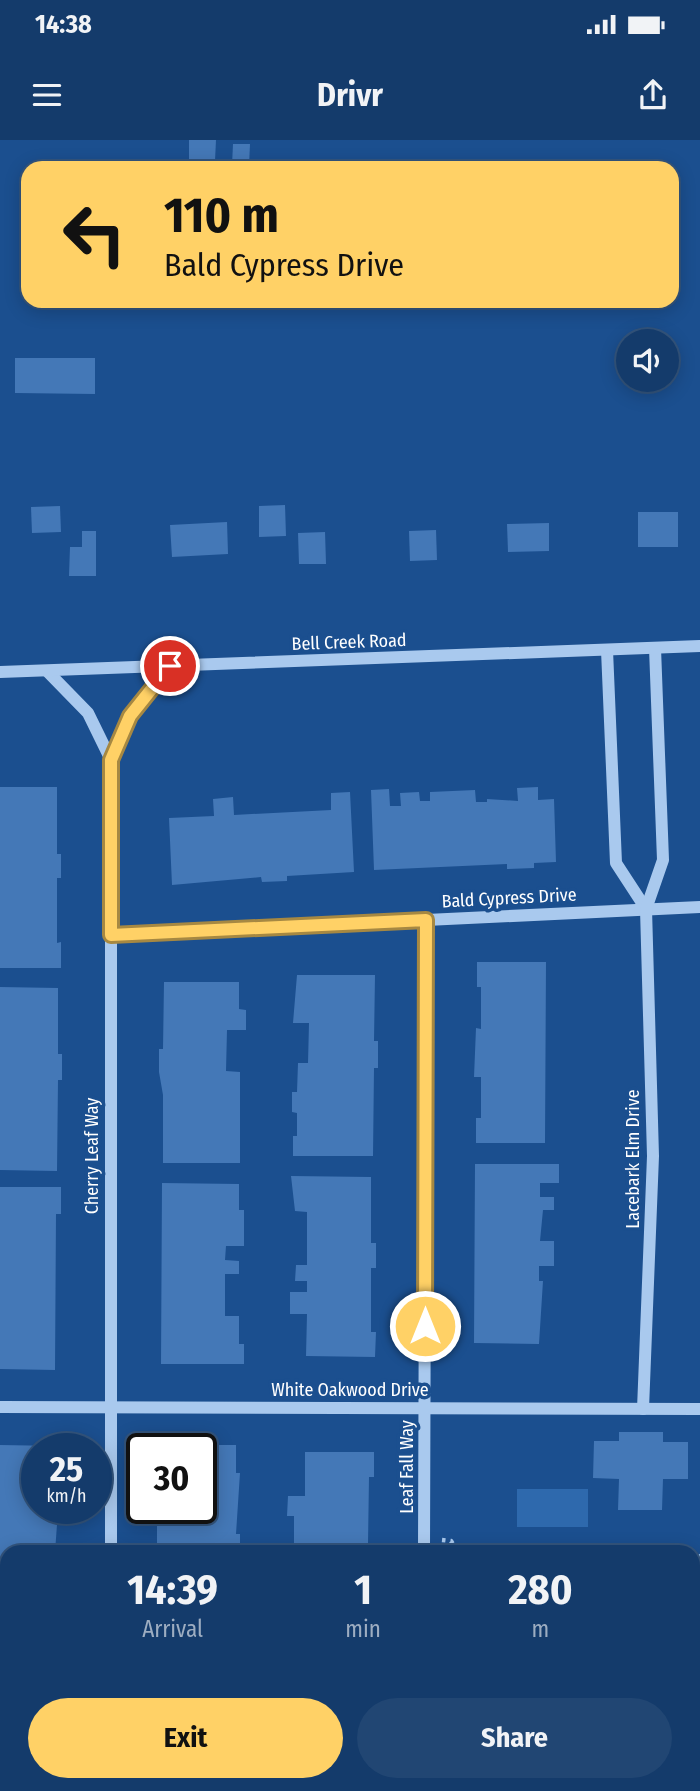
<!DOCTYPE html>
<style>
:root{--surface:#143b6b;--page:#214673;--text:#f1f3f6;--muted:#9dadc1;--line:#33557e;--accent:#ffd166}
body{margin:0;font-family:"Fira Sans Condensed",sans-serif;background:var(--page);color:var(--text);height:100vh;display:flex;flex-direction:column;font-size:26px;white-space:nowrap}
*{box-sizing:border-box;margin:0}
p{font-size:23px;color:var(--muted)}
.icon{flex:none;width:38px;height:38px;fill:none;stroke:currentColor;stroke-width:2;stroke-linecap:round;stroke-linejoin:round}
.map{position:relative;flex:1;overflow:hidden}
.details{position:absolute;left:0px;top:1405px;width:700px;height:247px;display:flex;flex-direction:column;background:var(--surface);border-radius:21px 21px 0 0;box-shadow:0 4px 18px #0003,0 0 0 2px var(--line)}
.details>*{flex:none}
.banner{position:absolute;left:21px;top:21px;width:658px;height:147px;border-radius:21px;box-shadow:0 4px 18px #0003,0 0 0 2px var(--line);background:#ffd166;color:#111;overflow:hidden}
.controls{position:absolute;left:616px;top:189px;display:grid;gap:14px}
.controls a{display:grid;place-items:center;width:63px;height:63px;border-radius:50%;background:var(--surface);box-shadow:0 4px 18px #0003,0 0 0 2px var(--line);font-size:35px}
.speed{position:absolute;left:21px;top:1293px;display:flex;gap:14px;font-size:35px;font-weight:700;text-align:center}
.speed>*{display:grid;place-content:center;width:91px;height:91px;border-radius:50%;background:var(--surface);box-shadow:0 4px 18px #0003,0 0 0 2px var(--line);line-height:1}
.speed small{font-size:18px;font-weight:400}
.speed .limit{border:4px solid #111;border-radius:10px;background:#fff;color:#111}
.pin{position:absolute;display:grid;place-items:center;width:60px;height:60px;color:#fff;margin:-30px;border:4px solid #fff;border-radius:50%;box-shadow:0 2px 7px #0007}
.me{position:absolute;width:77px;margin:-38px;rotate:0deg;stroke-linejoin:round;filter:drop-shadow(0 0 5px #0008)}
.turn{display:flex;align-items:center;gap:24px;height:147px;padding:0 28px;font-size:32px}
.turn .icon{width:91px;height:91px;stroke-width:2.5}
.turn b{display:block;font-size:49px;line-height:60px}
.eta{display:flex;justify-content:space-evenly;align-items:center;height:119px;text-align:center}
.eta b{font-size:42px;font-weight:700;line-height:49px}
.primary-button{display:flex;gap:14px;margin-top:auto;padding:14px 28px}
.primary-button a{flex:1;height:80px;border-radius:42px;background:var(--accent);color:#111;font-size:28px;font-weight:700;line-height:80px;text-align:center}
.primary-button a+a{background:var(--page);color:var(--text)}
.status{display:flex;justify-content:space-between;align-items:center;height:49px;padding:0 35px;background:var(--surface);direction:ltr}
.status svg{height:19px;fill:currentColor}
header{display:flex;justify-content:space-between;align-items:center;height:91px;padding:0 28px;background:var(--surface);font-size:32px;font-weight:700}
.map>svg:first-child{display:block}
</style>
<div class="status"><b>14:38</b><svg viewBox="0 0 49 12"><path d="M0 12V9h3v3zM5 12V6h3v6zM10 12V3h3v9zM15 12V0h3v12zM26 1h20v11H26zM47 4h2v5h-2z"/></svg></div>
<header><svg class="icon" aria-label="menu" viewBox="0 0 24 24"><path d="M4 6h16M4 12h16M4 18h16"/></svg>Drivr<svg class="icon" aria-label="share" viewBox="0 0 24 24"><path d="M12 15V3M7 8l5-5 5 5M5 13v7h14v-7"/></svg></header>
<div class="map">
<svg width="700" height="1651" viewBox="0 0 700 1651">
<rect width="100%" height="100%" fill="#1b4f8f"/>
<rect fill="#2e69ad" x="517" y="1349" width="71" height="38"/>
<path fill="#3c6290" stroke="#9cc4f0" stroke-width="2" d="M 700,1415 L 700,1550 L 693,1540 L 693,1419 Z"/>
<g fill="#4478b7">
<path d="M 189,0 L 216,0 L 215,21 L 189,20 Z"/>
<path d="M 233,4 L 250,4 L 249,26 L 232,25 Z"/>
<path d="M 15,218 L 95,218 L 95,254 L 15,253 Z"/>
<path d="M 285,365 L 286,396 L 259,397 L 259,366 Z"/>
<path d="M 60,366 L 61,392 L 32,393 L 31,367 Z"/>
<rect x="638" y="372" width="40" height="35"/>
<path d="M 227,382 L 228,414 L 172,417 L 170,385 Z"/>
<path d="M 549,383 L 549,411 L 508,412 L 507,384 Z"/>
<path d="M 436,390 L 437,420 L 410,421 L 409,391 Z"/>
<path d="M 82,391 L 96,391 L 96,436 L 69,436 L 70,407 L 82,407 Z"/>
<path d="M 325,392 L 326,424 L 299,424 L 298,393 Z"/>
<path d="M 0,647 L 57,647 L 57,714 L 61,714 L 61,738 L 57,738 L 57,803 L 61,802 L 61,828 L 0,828 Z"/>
<path d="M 538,647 L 538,660 L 554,659 L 556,722 L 534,723 L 534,728 L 507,729 L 507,724 L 374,730 L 371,650 L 389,649 L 390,666 L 401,666 L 400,653 L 419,652 L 420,661 L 430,661 L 430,652 L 475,650 L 476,662 L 487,662 L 487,659 L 518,661 L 517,648 Z"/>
<path d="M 350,652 L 354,732 L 287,736 L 287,741 L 262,742 L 261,737 L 172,745 L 169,678 L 214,676 L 213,659 L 233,657 L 234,675 L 331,670 L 331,653 Z"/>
<path d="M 477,822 L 546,822 L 545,1003 L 476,1003 L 476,978 L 481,978 L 481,937 L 474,937 L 476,888 L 481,889 L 481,847 L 477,847 Z"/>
<path d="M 297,835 L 375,835 L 374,901 L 378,901 L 378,928 L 374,928 L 373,1016 L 293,1016 L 293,996 L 297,996 L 297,973 L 292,972 L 292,952 L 297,952 L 298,923 L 308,923 L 309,883 L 293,883 Z"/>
<path d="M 164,842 L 239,842 L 239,869 L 246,870 L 246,890 L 227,890 L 226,931 L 240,932 L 240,1023 L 163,1023 L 163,955 L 159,932 L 159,909 L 163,909 Z"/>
<path d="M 0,847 L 58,848 L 58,914 L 62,914 L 62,940 L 58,940 L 57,1031 L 0,1030 Z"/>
<path d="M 475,1024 L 559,1024 L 559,1043 L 540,1043 L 540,1057 L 554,1057 L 554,1070 L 543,1070 L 540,1101 L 554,1101 L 554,1126 L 539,1126 L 539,1141 L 543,1141 L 539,1204 L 474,1203 Z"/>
<path d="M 291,1036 L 371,1037 L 371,1103 L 376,1103 L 376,1128 L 371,1128 L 371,1192 L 376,1192 L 375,1217 L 306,1216 L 307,1174 L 290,1174 L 290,1152 L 307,1152 L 307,1141 L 295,1141 L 296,1125 L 307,1125 L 307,1072 L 295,1071 Z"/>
<path d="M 162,1043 L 239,1044 L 239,1070 L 244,1070 L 244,1106 L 226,1106 L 225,1120 L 239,1121 L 239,1134 L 225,1134 L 225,1176 L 239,1176 L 239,1204 L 244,1204 L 244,1224 L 161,1224 Z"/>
<path d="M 0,1047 L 61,1047 L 61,1074 L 56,1074 L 55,1230 L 0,1229 Z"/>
<path d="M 619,1292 L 663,1292 L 663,1302 L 688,1302 L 688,1339 L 663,1339 L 662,1370 L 618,1370 L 619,1339 L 593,1338 L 594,1301 L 619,1301 Z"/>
<path d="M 0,1305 L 59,1306 L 59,1309 L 37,1309 L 37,1368 L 58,1371 L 55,1412 L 7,1412 L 7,1486 L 0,1486 Z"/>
<path d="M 157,1305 L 236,1305 L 236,1333 L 240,1333 L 236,1394 L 240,1394 L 240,1412 L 157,1412 L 157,1368 L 201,1368 L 201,1309 L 157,1309 Z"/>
<path d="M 305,1312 L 374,1312 L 374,1337 L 369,1337 L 368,1404 L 294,1403 L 294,1376 L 287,1376 L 288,1356 L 305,1356 Z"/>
</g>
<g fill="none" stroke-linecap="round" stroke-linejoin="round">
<g stroke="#a9c9ee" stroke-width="4.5" stroke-dasharray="3.5 5" stroke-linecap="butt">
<path d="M 442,1400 L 451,1401 L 458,1412"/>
<path d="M 693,1620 L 700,1635"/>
</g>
<g stroke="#a9c9ee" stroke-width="12">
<path d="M 607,510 L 616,723 L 646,769"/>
<path d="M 47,531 L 88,573 L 111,620"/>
<path d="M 0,532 L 700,506"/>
<path d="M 111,795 L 700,767"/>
<path d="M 0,1267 L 700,1269"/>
<path d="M 643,1269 L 653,1016 L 646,769 L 663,720 L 655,508"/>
<path d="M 424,1411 L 426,780"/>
<path d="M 111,1412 L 111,620 L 130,576 L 171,526"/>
</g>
</g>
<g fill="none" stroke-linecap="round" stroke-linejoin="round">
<defs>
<path id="route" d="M 170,526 L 130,576 L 111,620 L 111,795 L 426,780 L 425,1186"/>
</defs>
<use href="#route" stroke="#a68842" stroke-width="18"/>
<use href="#route" stroke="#ffd166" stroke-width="12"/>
</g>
<g text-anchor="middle" stroke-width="7" stroke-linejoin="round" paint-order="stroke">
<g font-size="18" fill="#fff" stroke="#1b4f8f">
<text transform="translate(349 502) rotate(-2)" y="6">Bell Creek Road</text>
<text transform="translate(509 758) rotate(-3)" y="6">Bald Cypress Drive</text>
<text transform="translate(92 1016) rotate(-90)" y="6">Cherry Leaf Way</text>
<text transform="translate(633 1019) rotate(-90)" y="6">Lacebark Elm Drive</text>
<text x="350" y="1256">White Oakwood Drive</text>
<text transform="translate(407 1327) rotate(-90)" y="6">Leaf Fall Way</text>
</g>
</g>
</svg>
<div class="controls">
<a><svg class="icon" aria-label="sound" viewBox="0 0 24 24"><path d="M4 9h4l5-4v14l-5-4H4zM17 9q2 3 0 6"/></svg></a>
</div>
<div class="speed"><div>25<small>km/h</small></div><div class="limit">30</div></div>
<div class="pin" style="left:170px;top:526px;background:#d93025"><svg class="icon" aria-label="arrive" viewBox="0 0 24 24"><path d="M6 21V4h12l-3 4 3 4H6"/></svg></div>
<svg class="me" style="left:425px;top:1186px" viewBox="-20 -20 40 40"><circle r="17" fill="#ffd166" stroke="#fff" stroke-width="3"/><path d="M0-11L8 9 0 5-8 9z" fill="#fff"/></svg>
<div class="banner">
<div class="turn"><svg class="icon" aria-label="left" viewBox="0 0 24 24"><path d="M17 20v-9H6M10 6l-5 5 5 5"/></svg><div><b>110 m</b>Bald Cypress Drive</div></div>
</div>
<section class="details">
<div class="eta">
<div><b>14:39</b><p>Arrival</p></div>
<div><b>1</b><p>min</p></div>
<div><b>280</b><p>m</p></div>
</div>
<div class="primary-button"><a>Exit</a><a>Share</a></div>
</section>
</div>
